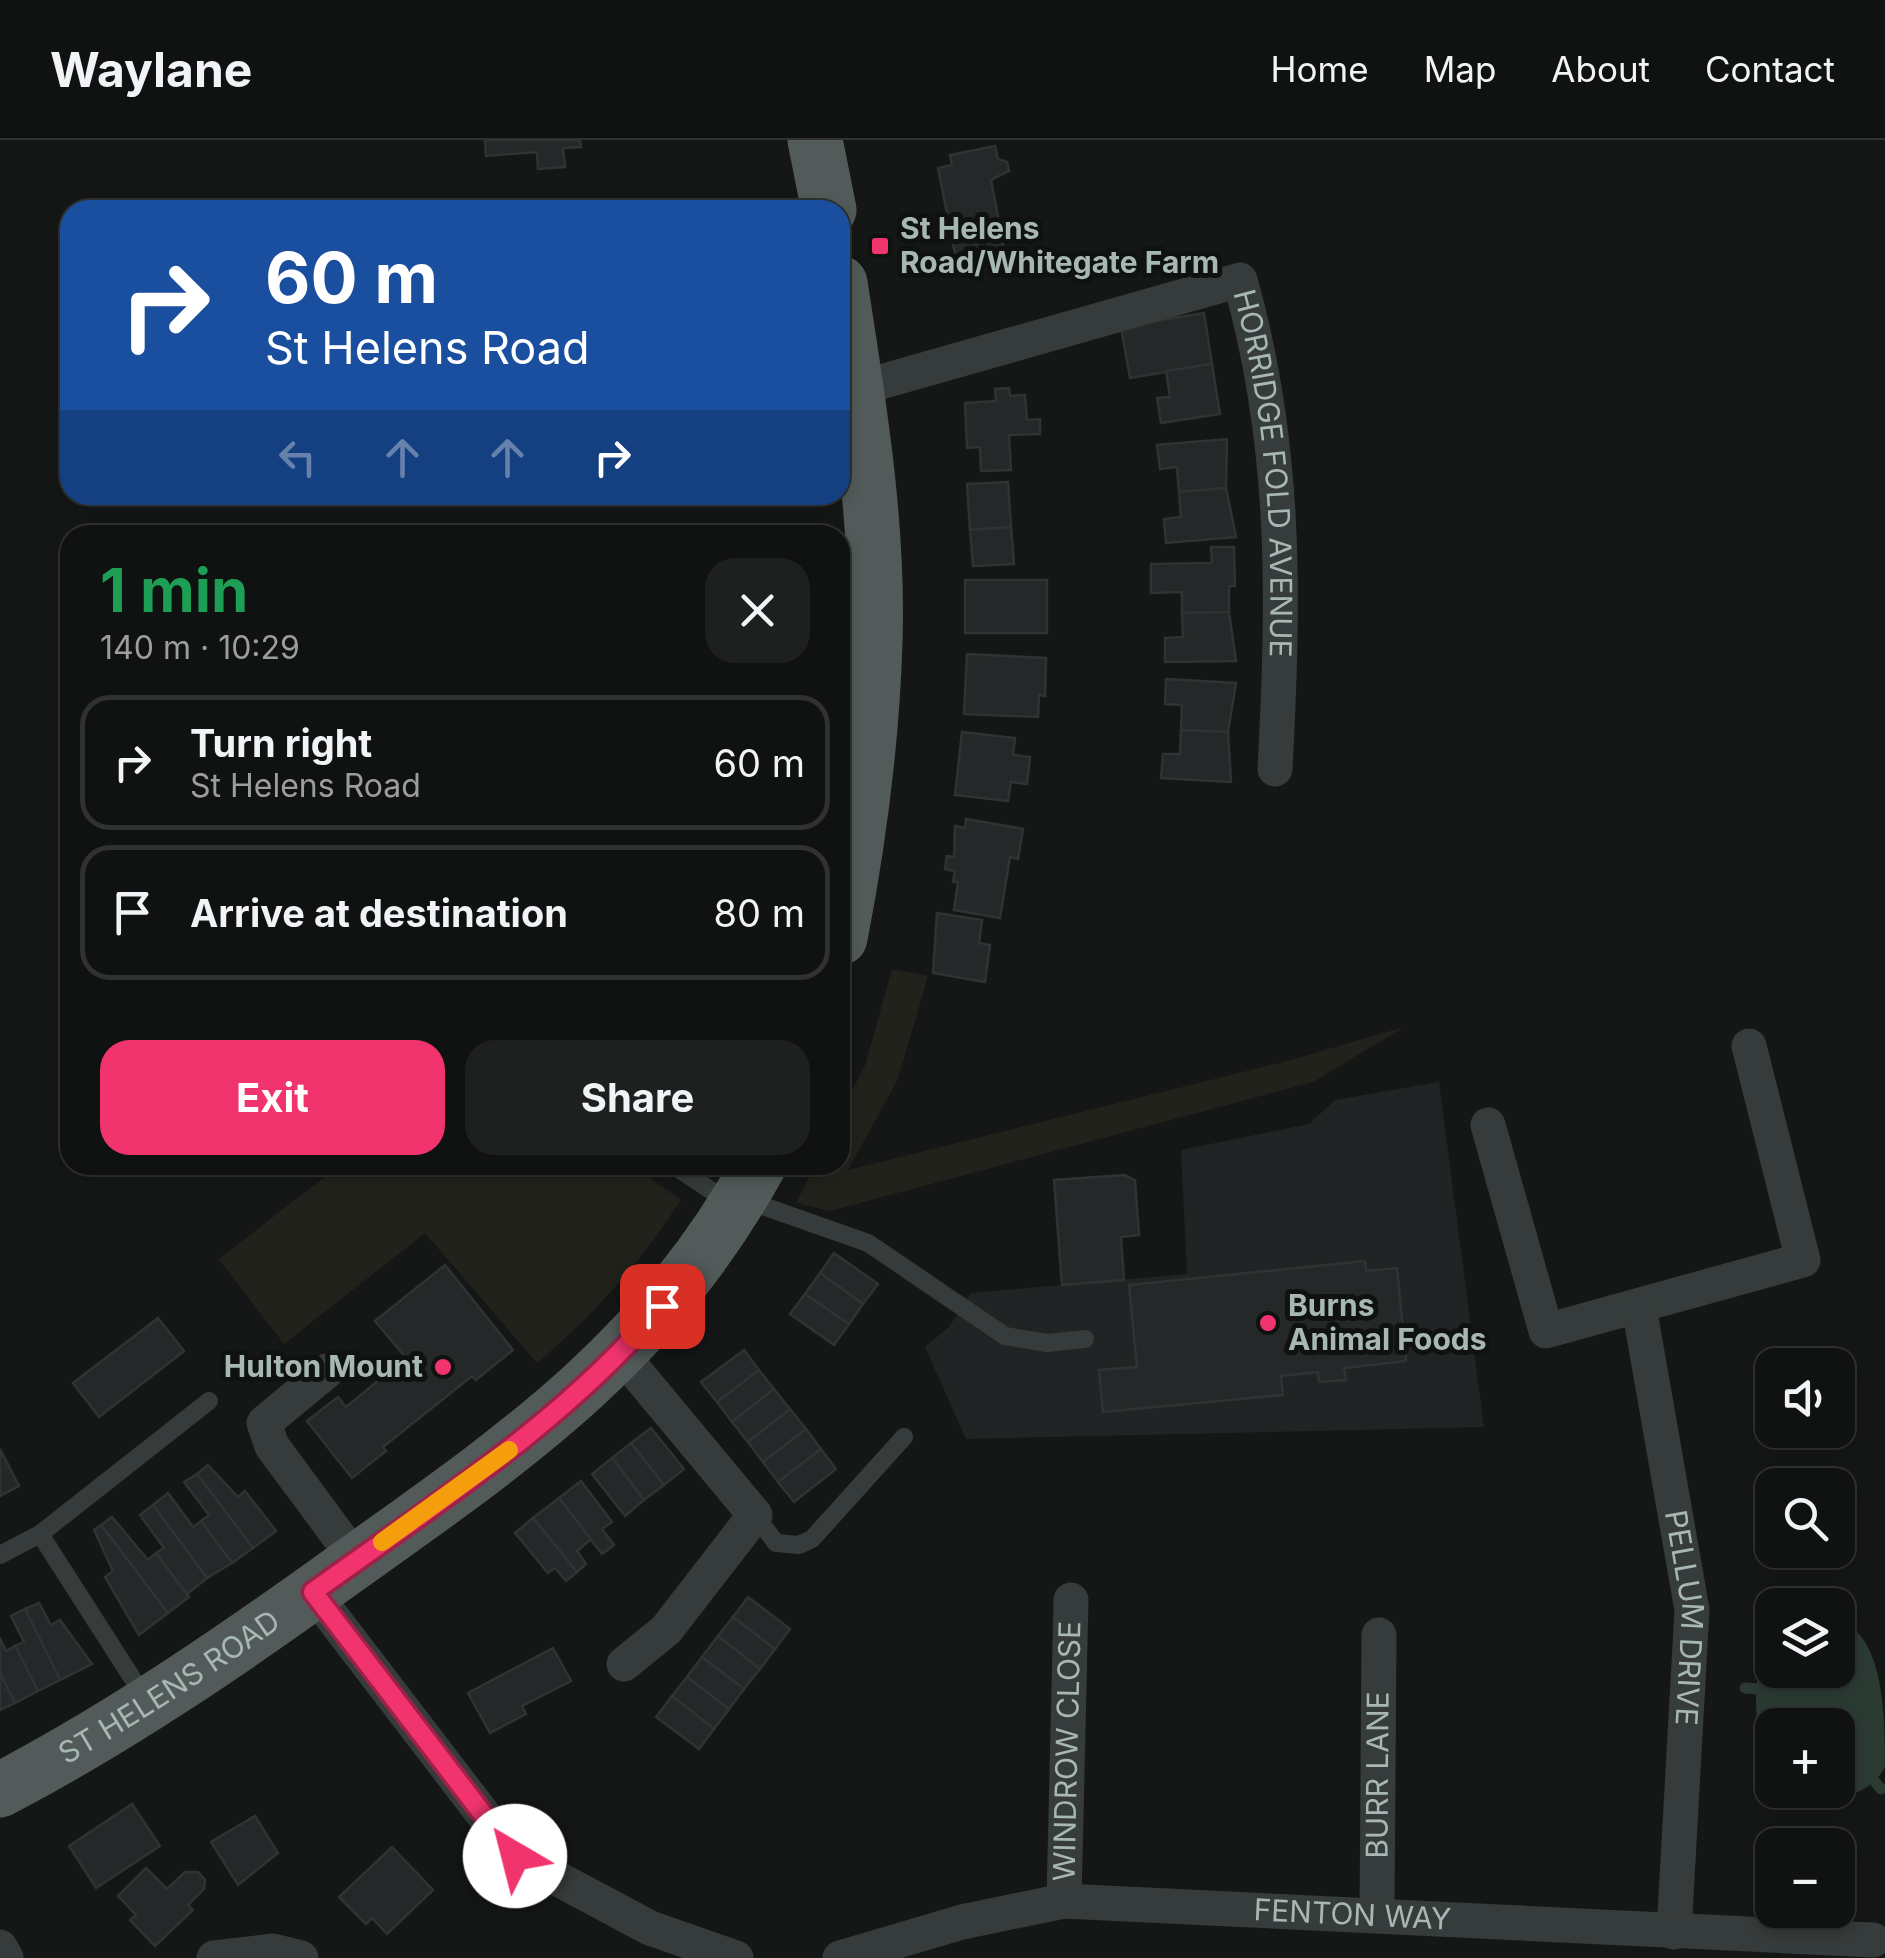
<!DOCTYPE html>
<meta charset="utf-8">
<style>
:root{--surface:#101111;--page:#1e1f1f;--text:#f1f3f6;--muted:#9c9d9f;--line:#303131;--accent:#f1346e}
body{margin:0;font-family:Inter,sans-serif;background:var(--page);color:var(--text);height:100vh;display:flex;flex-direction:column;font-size:38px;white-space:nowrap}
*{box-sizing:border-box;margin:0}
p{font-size:32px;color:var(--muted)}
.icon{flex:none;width:55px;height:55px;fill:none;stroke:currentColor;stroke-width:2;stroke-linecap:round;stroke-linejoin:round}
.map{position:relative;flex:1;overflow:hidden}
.side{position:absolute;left:60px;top:385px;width:790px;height:650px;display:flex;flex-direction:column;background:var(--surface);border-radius:30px;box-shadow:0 5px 15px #0003,0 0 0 2px var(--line)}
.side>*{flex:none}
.banner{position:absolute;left:60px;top:60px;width:790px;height:305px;border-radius:30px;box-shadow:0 5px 15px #0003,0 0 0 2px var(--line);background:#1a4fa0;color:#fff;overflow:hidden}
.tools{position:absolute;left:1755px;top:1208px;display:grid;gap:20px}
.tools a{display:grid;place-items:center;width:100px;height:100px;border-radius:20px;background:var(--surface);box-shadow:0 5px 15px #0003,0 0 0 2px var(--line);font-size:50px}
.pin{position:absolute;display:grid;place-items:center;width:85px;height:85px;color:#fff;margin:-42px;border-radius:20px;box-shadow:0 5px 15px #0006}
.me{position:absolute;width:110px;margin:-55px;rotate:323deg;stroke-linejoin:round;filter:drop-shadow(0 0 8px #0008)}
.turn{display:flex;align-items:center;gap:35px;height:210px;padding:0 40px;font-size:45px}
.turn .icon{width:130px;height:130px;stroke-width:2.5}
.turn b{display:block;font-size:70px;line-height:85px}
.lanes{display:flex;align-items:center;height:95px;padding:0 40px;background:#0003;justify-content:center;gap:50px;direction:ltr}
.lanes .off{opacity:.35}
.round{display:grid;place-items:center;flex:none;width:105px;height:105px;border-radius:30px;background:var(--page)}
.headline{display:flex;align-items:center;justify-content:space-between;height:170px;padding:0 40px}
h1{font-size:60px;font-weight:700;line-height:75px;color:#1e9e55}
.action{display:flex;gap:20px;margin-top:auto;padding:20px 40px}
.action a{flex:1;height:115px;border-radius:30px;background:var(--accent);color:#fff;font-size:40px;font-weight:700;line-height:115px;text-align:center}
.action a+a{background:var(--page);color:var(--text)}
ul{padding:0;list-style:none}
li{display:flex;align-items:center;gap:30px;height:135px;margin:0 20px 15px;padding:0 20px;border:5px solid var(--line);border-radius:30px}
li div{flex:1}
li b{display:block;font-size:38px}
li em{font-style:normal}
header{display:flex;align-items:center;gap:60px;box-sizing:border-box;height:140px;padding:0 50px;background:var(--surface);border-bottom:2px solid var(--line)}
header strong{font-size:48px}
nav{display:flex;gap:55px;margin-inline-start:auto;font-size:35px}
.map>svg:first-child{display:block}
</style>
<header>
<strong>Waylane</strong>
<nav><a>Home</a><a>Map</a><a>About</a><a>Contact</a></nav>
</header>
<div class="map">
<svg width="1885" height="1818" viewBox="0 0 1885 1818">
<rect width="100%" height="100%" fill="#151717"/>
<path fill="#212424" d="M 1439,942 L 1484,1287 L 966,1299 L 925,1207 L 949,1187 L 971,1153 L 1187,1134 L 1181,1010 L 1309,984 L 1335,960 Z"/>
<g fill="#21221b">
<path d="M 892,829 L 928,836 L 898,939 L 848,1030 L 1287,921 L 1404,887 L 1313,942 L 830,1071 L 796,1063 L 815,1025 L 840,1025 L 840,974 L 866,923 Z"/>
<path d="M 340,1025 L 632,1025 L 681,1060 C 639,1124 595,1174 537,1223 L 425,1093 L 284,1204 L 219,1119 Z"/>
</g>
<path fill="#2b3b33" d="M 1838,1480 C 1885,1494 1885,1580 1885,1626 C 1870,1662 1818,1661 1783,1659 L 1773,1650 L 1838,1650 L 1838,1585 L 1772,1585 L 1772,1649 C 1756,1601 1746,1540 1772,1495 L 1772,1530 L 1838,1530 Z"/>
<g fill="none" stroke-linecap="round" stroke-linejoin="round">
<g stroke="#2b3b33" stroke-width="11">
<path d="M 1745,1548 L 1756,1549"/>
<path d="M 1876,1643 L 1881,1649"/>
</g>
</g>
<g fill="#252828" stroke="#2f3333" stroke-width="2.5">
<path d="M 485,0 L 580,0 L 581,7 L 563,8 L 565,27 L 538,29 L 537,12 L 486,16 Z"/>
<path d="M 995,6 L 998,19 L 1007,22 L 1009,31 L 991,40 L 1007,124 L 959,134 L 938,28 L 952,25 L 950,15 Z"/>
<path d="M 1204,173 L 1212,224 L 1130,238 L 1121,187 Z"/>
<path d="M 1212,224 L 1220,274 L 1161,283 L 1157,258 L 1170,257 L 1166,231 Z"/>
<path d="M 1009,248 L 1010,256 L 1025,255 L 1027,280 L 1040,279 L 1040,294 L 1009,295 L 1011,330 L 981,331 L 980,307 L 967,308 L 965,263 L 996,261 L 995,249 Z"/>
<path d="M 1227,299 L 1226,348 L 1179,352 L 1177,327 L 1160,329 L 1157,305 Z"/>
<path d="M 1008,342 L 1011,387 L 970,390 L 967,344 Z"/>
<path d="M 1226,348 L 1236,397 L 1166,403 L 1164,379 L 1181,377 L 1179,352 Z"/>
<path d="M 1011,387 L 1014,424 L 973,426 L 970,390 Z"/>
<path d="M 1211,407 L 1234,407 L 1235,446 L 1229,446 L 1229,472 L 1182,473 L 1182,452 L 1151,453 L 1151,424 L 1212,423 Z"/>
<rect x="965" y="440" width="82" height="53"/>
<path d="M 1229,472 L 1236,521 L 1165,522 L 1165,498 L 1183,497 L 1182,473 Z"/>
<path d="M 967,514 L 1046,518 L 1045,556 L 1039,555 L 1038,577 L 964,574 Z"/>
<path d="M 1166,539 L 1236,543 L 1228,592 L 1181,590 L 1182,565 L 1165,564 Z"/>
<path d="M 1181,590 L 1228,592 L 1231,642 L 1161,638 L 1163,614 L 1180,614 Z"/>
<path d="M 962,592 L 1015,598 L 1013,615 L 1030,617 L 1027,644 L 1011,642 L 1008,661 L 955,655 Z"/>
<path d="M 966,679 L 1023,689 L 1018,719 L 1010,717 L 1000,778 L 954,770 L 958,742 L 953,742 L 955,731 L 945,729 L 947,716 L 954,717 L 955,686 L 965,688 Z"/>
<path d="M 937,773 L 982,780 L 979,803 L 990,805 L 985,842 L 933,833 Z"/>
<path d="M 1124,1035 L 1135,1040 L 1139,1095 L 1121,1097 L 1124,1140 L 1062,1145 L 1054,1040 Z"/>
<path d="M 834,1113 L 878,1144 L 863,1164 L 820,1133 Z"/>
<path d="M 1365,1121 L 1366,1131 L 1397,1128 L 1406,1221 L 1344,1228 L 1346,1240 L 1319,1242 L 1318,1232 L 1281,1236 L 1283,1255 L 1103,1272 L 1099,1230 L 1137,1227 L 1129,1145 Z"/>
<path d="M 445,1125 L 513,1210 L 476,1240 L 472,1236 L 383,1307 L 386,1311 L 352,1338 L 307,1281 L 338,1257 L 346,1267 L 406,1218 L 375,1181 Z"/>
<path d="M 820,1133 L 863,1164 L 849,1184 L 805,1154 Z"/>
<path d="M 805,1154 L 849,1184 L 834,1205 L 790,1174 Z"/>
<path d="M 158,1178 L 184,1211 L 99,1277 L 73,1243 Z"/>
<path d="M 744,1210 L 759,1230 L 717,1262 L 701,1242 Z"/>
<path d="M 759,1230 L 774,1249 L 732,1282 L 717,1262 Z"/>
<path d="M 774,1249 L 790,1269 L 748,1302 L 732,1282 Z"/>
<path d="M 790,1269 L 806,1289 L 763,1322 L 748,1302 Z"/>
<path d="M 651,1288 L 684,1329 L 664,1345 L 631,1303 Z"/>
<path d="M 806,1289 L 821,1309 L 778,1342 L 763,1322 Z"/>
<path d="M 631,1303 L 664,1345 L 644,1360 L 612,1318 Z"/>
<path d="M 0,1309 L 19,1346 L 0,1356 Z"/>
<path d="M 821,1309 L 836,1329 L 794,1362 L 778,1342 Z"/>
<path d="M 612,1318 L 644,1360 L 625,1376 L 592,1334 Z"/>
<path d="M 208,1325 L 238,1357 L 245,1351 L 276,1391 L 253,1408 L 197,1334 Z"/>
<path d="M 197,1334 L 253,1408 L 232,1423 L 201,1381 L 209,1375 L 184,1342 Z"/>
<path d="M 581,1341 L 612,1382 L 602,1389 L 614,1405 L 602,1414 L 559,1358 Z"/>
<path d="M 168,1353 L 193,1387 L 201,1381 L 232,1423 L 207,1438 L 153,1365 Z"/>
<path d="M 559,1358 L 591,1399 L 577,1411 L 586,1424 L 577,1432 L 533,1378 Z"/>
<path d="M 153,1365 L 207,1438 L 186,1455 L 156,1413 L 164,1408 L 140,1375 Z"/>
<path d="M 112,1377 L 148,1420 L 156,1413 L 189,1457 L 168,1473 L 101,1385 Z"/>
<path d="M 533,1378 L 577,1432 L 566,1441 L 555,1428 L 548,1433 L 515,1393 Z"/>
<path d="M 101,1385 L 168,1473 L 139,1495 L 105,1437 L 113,1431 L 94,1390 Z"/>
<path d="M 748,1457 L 790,1489 L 775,1509 L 733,1477 Z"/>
<path d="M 39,1463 L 51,1485 L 60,1480 L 92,1524 L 60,1540 L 25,1469 Z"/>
<path d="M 25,1469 L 60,1540 L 38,1551 L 15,1506 L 24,1502 L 11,1476 Z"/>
<path d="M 733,1477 L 775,1509 L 760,1529 L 718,1496 Z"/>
<path d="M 718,1496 L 760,1529 L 744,1549 L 702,1517 Z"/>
<path d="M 0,1498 L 6,1511 L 15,1506 L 38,1551 L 15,1563 L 0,1533 Z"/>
<path d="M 553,1508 L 571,1541 L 522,1566 L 526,1574 L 490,1593 L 468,1553 Z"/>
<path d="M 702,1517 L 744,1549 L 729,1569 L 687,1537 Z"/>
<path d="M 0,1533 L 15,1563 L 0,1570 Z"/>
<path d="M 687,1537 L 729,1569 L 714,1589 L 672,1556 Z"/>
<path d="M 672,1556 L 714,1589 L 699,1609 L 656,1577 Z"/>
<path d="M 132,1664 L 160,1706 L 96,1748 L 69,1706 Z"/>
<path d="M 255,1676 L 278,1713 L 238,1745 L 211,1702 Z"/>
<path d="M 392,1707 L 433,1750 L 387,1794 L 372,1778 L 366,1784 L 339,1757 Z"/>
<path d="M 146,1728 L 167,1749 L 185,1732 L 198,1732 L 205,1740 L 204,1749 L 188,1765 L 193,1770 L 155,1806 L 130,1780 L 136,1775 L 118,1756 Z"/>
</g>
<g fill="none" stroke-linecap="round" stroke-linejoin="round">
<g stroke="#363c3b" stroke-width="18">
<path d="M 673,1025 L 730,1063"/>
<path d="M 746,1060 L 868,1103 L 1005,1196 L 1047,1203 L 1085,1199"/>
<path d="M 755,1375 L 776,1403 L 799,1405 L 812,1399 L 904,1297"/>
<path d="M 40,1394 L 145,1558"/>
<path d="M 0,1415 L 40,1394 L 209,1261"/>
</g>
<g stroke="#363c3b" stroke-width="35">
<path id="s1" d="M 856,249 L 1240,140 C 1287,307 1284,457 1275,629"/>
<path d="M 1488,985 L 1546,1191 L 1803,1120 L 1749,906"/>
<path id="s2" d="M 1639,1167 L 1692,1470 L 1674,1792"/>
<path d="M 621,1214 L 755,1375 L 666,1490 L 624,1524"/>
<path d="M 327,1231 L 264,1283 L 272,1306 L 357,1421"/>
<path d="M 313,1452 L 515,1716 L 650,1788 L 736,1818"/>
<path id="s3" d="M 1064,1761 L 1071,1460"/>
<path id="s4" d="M 1377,1775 L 1379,1495"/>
<path d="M 0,1807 L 6,1818"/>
<path d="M 214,1818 L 273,1811 L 301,1818"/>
<path id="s5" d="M 840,1818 L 962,1782 L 1064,1761 L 1873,1800"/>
</g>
<g stroke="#525b5a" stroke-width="55">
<path d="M 815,0 L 829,70"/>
<path d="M 840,143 C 858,260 879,382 875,502 C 872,602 859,700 840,798"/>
<path id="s6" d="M 0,1650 C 122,1586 234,1509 345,1429 C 516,1307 654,1214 759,1025"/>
</g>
</g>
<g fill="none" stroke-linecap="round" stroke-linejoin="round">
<defs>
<path id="route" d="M 515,1716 L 313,1452 C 436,1363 564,1282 662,1166"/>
</defs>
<use href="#route" stroke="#9d2248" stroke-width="25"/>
<use href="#route" stroke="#f1346e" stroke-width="18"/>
<path stroke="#f59e0b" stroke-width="18" d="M 382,1402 L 509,1310"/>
</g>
<g fill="#f1346e" stroke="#101212" stroke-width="4">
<rect x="870" y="96" width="20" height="20" rx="5"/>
<circle cx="1268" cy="1183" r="10"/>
<circle cx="443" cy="1227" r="10"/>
</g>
<g text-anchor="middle" stroke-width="10" stroke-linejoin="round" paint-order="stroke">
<g font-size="30" font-weight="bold" fill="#a7b7b3" stroke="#101212" text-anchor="start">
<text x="900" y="99">St Helens<tspan x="900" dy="34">Road/Whitegate Farm</tspan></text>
<text x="1288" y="1176">Burns<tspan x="1288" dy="34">Animal Foods</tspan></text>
<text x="423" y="1237" text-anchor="end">Hulton Mount</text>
</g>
<g font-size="30" fill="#a7b7b3" stroke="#101212">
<text dy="10" stroke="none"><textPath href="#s1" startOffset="595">HORRIDGE FOLD AVENUE</textPath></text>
<text dy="10" stroke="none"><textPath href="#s2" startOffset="315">PELLUM DRIVE</textPath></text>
<text dy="10" stroke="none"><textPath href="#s6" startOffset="198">ST HELENS ROAD</textPath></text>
<text dy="10" stroke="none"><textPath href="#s3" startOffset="150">WINDROW CLOSE</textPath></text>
<text dy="10" stroke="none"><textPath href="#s4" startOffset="140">BURR LANE</textPath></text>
<text dy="10" stroke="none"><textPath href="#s5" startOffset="520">FENTON WAY</textPath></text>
</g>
</g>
</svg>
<div class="tools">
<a><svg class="icon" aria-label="sound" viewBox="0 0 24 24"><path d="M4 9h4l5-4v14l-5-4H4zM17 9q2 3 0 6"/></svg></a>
<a><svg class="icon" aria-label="search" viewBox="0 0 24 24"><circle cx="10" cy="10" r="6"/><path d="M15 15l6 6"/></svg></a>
<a><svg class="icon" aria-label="layers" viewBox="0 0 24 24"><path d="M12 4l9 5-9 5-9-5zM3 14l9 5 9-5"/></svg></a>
<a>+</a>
<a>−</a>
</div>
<div class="pin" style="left:662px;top:1166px;background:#d93025"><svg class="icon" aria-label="arrive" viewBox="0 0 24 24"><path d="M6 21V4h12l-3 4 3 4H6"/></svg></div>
<svg class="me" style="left:515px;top:1716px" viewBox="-20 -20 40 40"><circle r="19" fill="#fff"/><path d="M0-13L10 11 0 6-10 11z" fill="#f1346e"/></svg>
<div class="banner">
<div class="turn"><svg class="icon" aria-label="right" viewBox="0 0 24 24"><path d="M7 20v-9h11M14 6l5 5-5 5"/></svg><div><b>60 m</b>St Helens Road</div></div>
<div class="lanes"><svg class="icon off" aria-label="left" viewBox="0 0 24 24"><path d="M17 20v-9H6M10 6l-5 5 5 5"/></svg><svg class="icon off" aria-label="ahead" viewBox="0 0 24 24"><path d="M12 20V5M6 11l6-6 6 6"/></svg><svg class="icon off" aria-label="ahead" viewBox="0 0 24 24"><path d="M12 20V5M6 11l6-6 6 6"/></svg><svg class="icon" aria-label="right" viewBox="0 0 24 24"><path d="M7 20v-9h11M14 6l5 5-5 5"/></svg></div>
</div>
<section class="side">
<div class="headline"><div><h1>1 min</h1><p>140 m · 10:29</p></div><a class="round"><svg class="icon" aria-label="close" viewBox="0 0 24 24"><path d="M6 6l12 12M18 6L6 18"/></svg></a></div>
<ul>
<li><svg class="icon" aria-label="right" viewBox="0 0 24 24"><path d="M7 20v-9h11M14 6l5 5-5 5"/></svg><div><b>Turn right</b><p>St Helens Road</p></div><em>60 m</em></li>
<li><svg class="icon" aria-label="arrive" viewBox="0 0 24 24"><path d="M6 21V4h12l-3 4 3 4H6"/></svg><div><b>Arrive at destination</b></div><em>80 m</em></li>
</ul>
<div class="action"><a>Exit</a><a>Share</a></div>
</section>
</div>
